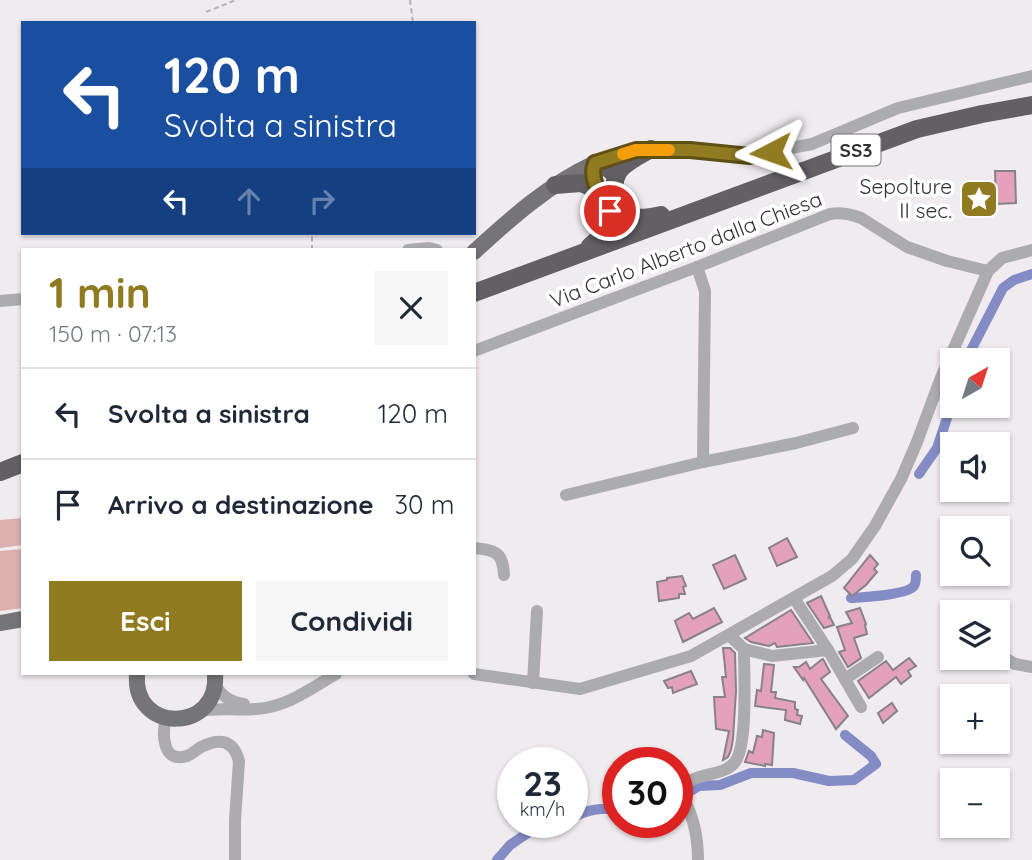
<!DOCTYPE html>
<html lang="it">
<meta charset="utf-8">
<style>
:root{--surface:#fff;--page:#f6f6f7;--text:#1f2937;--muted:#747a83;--line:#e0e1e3;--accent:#907b21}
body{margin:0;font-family:Quicksand,sans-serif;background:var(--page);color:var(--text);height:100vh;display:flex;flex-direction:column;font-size:26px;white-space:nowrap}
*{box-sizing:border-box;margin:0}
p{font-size:23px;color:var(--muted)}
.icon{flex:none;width:38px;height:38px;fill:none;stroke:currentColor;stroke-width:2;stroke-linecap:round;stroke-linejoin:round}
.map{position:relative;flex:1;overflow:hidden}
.panel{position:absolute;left:21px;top:248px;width:455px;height:427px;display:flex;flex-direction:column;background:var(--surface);border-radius:0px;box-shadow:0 2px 5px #0004}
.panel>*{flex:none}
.top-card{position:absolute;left:21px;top:21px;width:455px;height:214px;border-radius:0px;box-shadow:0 2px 5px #0004;background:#1a4fa0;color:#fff;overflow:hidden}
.needle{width:46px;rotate:39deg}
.tools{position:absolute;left:940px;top:348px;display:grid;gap:14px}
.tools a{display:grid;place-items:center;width:70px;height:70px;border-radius:0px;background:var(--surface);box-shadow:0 2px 5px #0004;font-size:35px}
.speed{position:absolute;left:497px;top:747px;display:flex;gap:14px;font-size:35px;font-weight:700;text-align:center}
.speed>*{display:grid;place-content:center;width:91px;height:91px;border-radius:50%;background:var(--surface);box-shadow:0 2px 5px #0004;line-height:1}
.speed small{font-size:18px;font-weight:400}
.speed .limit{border:10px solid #d22;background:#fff;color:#111}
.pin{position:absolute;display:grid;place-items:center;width:60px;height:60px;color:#fff;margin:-30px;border:4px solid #fff;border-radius:50%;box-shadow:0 2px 7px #0007}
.me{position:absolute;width:77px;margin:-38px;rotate:266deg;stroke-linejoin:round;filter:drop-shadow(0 0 5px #0008)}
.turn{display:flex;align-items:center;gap:24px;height:147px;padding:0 28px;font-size:32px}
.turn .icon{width:91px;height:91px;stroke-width:2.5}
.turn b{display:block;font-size:49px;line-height:60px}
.lanes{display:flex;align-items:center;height:66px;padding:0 28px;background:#0003;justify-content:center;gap:35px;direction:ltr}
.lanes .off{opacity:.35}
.round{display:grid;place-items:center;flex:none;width:74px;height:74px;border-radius:0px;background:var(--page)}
.headline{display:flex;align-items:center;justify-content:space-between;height:119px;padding:0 28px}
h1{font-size:42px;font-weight:700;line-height:52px;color:var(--accent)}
.primary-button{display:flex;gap:14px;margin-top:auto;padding:14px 28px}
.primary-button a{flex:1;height:80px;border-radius:0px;background:var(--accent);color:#fff;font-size:28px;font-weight:700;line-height:80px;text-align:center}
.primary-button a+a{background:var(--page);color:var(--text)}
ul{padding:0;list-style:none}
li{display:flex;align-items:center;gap:21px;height:91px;padding:0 28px;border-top:2px solid var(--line)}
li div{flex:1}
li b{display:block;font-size:26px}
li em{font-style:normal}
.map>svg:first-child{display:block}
</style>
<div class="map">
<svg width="1032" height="860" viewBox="0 0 1032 860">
<rect width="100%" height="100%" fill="#f0ebef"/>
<g fill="#dcaeae">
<path d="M 23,518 L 23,545 L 0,548 L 0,520 Z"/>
<path d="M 23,549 L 23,608 L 0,611 L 0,551 Z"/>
</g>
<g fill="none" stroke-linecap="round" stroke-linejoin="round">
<g stroke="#848cc5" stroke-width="10">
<path d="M 966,360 L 1003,288 L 1014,280 L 1032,274"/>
<path d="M 919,474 L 937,448 L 952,403"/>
<path d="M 851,598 C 864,597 907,595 914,586 C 916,583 916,578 916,575"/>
<path d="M 677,799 L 699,786 L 720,785 L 751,773 L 793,773 L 829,781 L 854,780 L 876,764 L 871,756 L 845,735"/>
<path d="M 572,818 C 588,809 600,808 618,809"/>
<path d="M 497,860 L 510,845 L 532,830 L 566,822"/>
</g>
</g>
<g fill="#e3a1bb" stroke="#878284" stroke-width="2">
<path d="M 995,171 L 1015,171 L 1016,203 L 996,204 Z"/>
<path d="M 787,538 L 797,557 L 777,566 L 769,548 Z"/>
<path d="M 735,555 L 746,579 L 724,589 L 713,565 Z"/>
<path d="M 870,555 L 878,564 L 874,569 L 877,572 L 866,585 L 852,596 L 844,588 Z"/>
<path d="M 682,576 L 686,586 L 683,587 L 685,594 L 679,594 L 679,598 L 659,601 L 657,582 L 667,580 L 667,578 Z"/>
<path d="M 821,596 L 830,616 L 828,618 L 830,617 L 834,625 L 824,628 L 807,603 Z"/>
<path d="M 714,608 L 722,622 L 683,642 L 675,621 L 689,613 L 693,619 Z"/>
<path d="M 860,608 L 866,624 L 865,625 L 867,634 L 854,638 L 861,658 L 848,667 L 839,652 L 845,650 L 837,627 L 852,623 L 846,612 Z"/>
<path d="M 791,610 L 813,643 L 777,647 L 775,643 L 769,646 L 751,642 L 745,638 Z"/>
<path d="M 723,648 L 730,648 L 735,653 L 736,691 L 733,739 L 731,750 L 728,757 L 723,760 L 729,731 L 716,729 L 714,697 L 725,697 L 722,677 L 726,677 Z"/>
<path d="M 909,658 L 916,666 L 908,671 L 911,676 L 901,684 L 896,677 L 869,698 L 858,681 L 886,661 L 893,670 Z"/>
<path d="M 823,659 L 830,672 L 821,679 L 848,716 L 836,729 L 804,678 L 803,680 L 794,667 L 799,667 L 806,662 L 810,669 L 821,660 Z"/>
<path d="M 764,664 L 774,665 L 771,692 L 776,692 L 775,698 L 795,702 L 795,709 L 798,710 L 797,715 L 802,716 L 800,724 L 785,720 L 786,710 L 755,706 L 757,690 L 761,691 Z"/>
<path d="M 691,671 L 697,684 L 673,693 L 672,687 L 668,688 L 664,681 Z"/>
<path d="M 892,703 L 897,711 L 883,723 L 878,713 Z"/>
<path d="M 763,730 L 774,733 L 772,765 L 765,764 L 765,766 L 745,762 L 749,751 L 753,753 L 757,736 L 762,737 Z"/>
</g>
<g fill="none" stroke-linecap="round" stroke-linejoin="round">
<g stroke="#b3b0b3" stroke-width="2" stroke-dasharray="5 3.5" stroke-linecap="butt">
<path d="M 410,0 L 413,23"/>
<path d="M 206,12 L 236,0"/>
<path d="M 312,250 L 312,233"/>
</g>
<g stroke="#acabad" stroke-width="12">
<path d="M 595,163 L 636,150 L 690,150 L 750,156 L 812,144 L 898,108 L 1032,76"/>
<path d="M 408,250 L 429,248 L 437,250"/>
<path d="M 697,267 L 705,291 L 703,462"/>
<path d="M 0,301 L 23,299"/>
<path d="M 474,351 L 697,267 L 830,214 C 841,212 850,214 861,218 L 907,247 L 947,261 L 988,271"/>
<path d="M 566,495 L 703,462 L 796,443 L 853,428"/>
<path d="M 474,548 C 495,550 503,552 504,575"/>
<path d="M 794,598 L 828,650 L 861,707"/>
<path d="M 744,649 L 772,656 L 828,650"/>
<path d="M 998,654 L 1015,664 L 1032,667"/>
<path d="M 474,674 L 580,689 L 691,656 L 832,576 L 852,559 L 875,526 L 901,479 L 917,442 L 940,380 L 988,271 L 1002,258 L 1032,250"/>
<path d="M 845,679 L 878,657"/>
<path d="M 533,683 L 537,611"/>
<path d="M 215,685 C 223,697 230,702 244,704"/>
<path d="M 200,711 C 219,707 237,711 256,709 C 287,707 310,689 336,674"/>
<path d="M 166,718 C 162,733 162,764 187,756 C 192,754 196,750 201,747 C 219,738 233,739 239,761 L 235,820 L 235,860"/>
<path d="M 698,860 C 698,836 693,813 680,792 C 687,771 724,778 735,762 C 748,745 744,673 744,649 L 729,635"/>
</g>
<g stroke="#757478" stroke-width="16">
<path d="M 474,252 C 511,218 549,184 595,163"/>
<path d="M 0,623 L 23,619"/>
<path d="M 137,674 C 132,734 220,733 215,674"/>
</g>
<g stroke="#626065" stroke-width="18">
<path d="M 651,149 C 623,165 610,168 615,204 C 634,220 637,220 661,215"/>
<path d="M 555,185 L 581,183 L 600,191"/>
<path d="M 590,246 C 636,210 583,195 595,163 L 609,169 L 615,175"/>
<path d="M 474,293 L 917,129 L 982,114 L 1032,105"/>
<path d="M 0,472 L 23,463"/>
</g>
</g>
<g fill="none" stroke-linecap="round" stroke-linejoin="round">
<defs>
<path id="route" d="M 610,211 C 602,196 588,180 595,163 L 636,150 L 690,150 L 750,156 L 771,152"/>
</defs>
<use href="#route" stroke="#5e5015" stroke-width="18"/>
<use href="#route" stroke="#907b21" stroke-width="12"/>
<path stroke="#f59e0b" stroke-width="12" d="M 623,154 L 636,150 L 669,150"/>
</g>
<defs>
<symbol id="sight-square" viewBox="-11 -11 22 22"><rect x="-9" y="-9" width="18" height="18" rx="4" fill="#907b21" stroke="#fff"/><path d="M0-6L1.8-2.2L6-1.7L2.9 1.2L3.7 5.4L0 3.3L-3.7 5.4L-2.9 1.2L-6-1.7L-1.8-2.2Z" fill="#fff"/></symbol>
</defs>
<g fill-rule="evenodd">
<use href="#sight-square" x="957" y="177" width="44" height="44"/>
</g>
<g text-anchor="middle" stroke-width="7" stroke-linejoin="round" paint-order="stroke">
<rect fill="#fff" stroke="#706f70" stroke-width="2" x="831.5" y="134.5" width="49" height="31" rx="5"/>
<g font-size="19" font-weight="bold" fill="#323132">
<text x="856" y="157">SS3</text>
</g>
<g font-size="21" fill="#323132" stroke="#fff" text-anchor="end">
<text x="952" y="194">Sepolture<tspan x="952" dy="24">II sec.</tspan></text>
</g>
<g font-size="21" fill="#323132" stroke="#fff">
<text transform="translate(686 250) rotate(-21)" y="7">Via Carlo Alberto dalla Chiesa</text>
</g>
</g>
</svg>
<div class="tools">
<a><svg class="needle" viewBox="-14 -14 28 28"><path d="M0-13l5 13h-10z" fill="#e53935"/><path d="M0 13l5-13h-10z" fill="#747a83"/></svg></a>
<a><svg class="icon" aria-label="sound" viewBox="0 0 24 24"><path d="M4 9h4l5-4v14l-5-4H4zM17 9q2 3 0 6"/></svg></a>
<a><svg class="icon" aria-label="search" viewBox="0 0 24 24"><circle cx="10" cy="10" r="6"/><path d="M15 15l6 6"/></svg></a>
<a><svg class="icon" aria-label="layers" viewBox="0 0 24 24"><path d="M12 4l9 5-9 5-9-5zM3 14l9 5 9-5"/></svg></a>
<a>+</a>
<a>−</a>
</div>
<div class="speed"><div>23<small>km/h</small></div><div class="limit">30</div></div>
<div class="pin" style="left:610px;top:211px;background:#d93025"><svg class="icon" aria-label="arrive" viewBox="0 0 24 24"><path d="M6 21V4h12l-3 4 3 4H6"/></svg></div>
<svg class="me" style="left:771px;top:152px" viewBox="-20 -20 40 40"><path d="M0-17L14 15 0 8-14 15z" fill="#907b21" stroke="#fff" stroke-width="4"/></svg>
<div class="top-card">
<div class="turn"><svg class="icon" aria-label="left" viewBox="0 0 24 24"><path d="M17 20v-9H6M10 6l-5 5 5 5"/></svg><div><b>120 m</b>Svolta a sinistra</div></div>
<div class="lanes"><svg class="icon" aria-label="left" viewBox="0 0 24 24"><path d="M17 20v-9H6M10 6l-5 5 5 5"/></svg><svg class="icon off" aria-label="ahead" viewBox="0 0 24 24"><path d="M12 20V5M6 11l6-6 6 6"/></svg><svg class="icon off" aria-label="right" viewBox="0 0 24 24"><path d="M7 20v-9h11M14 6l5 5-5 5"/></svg></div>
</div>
<section class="panel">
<div class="headline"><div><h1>1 min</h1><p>150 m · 07:13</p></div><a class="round"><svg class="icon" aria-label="close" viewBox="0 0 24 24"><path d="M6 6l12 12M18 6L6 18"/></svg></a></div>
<ul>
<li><svg class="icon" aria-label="left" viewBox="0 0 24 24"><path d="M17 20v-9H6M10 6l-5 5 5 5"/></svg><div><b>Svolta a sinistra</b></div><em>120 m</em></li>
<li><svg class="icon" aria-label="arrive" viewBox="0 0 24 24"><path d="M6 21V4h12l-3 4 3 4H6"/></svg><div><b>Arrivo a destinazione</b></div><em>30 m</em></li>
</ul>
<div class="primary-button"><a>Esci</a><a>Condividi</a></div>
</section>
</div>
